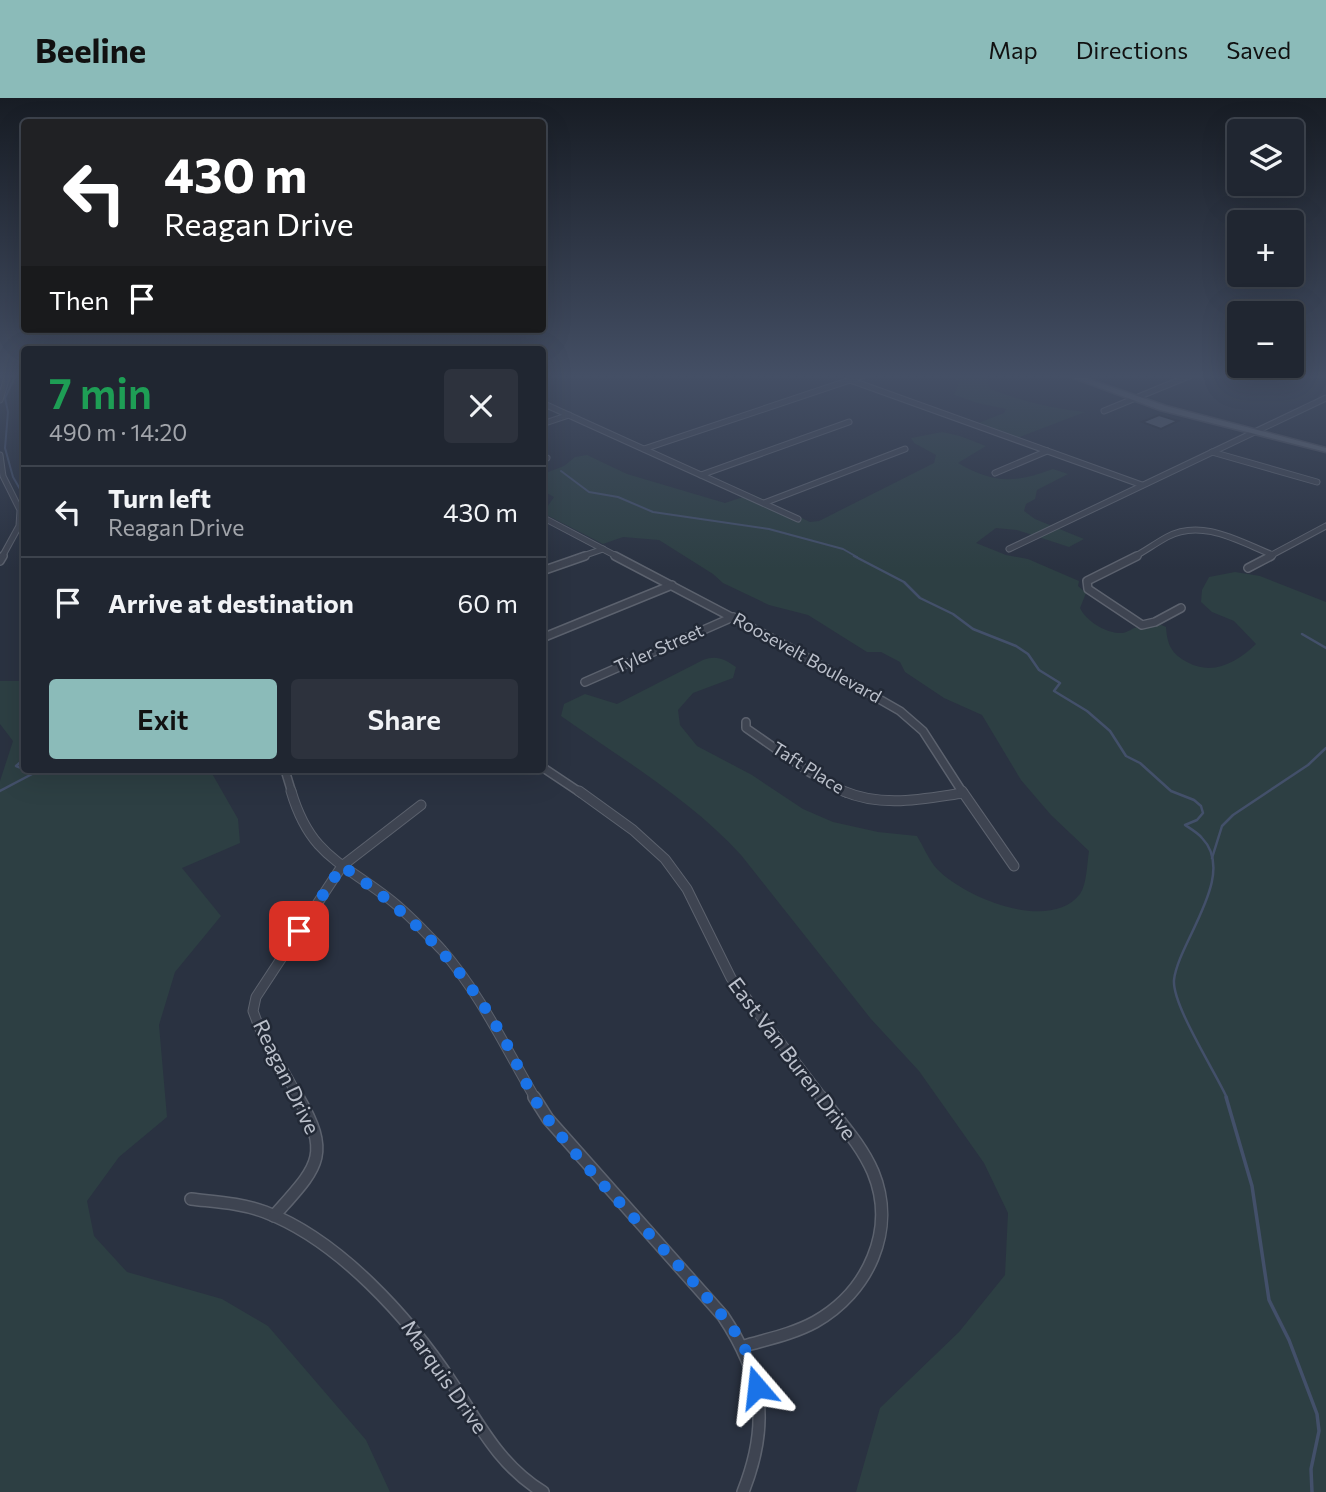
<!DOCTYPE html>
<meta charset="utf-8">
<style>
:root{--surface:#202631;--page:#2d323d;--text:#f1f3f6;--muted:#a2a5ab;--line:#3d434d;--accent:#8bbbb9}
body{margin:0;font-family:Commissioner,sans-serif;background:var(--page);color:var(--text);height:100vh;display:flex;flex-direction:column;font-size:26px;white-space:nowrap}
*{box-sizing:border-box;margin:0}
p{font-size:23px;color:var(--muted)}
.icon{flex:none;width:38px;height:38px;fill:none;stroke:currentColor;stroke-width:2;stroke-linecap:round;stroke-linejoin:round}
.map{position:relative;flex:1;overflow:hidden}
.panel{position:absolute;left:21px;top:248px;width:525px;height:427px;display:flex;flex-direction:column;background:var(--surface);border-radius:7px;box-shadow:0 7px 28px #0002,0 0 0 2px var(--line)}
.panel>*{flex:none}
.hud{position:absolute;left:21px;top:21px;width:525px;height:214px;border-radius:7px;box-shadow:0 7px 28px #0002,0 0 0 2px var(--line);background:#202124;color:#fff;overflow:hidden}
.fabs{position:absolute;left:1227px;top:21px;display:grid;gap:14px}
.fabs a{display:grid;place-items:center;width:77px;height:77px;border-radius:7px;background:var(--surface);box-shadow:0 7px 28px #0002,0 0 0 2px var(--line);font-size:35px}
.pin{position:absolute;display:grid;place-items:center;width:60px;height:60px;color:#fff;margin:-30px;border-radius:14px;box-shadow:0 4px 10px #0006}
.me{position:absolute;width:77px;margin:-38px;rotate:343deg;stroke-linejoin:round;filter:drop-shadow(0 0 5px #0008)}
.turn{display:flex;align-items:center;gap:24px;height:147px;padding:0 28px;font-size:32px}
.turn .icon{width:91px;height:91px;stroke-width:2.5}
.turn b{display:block;font-size:49px;line-height:60px}
.then{display:flex;align-items:center;height:66px;padding:0 28px;background:#0003;gap:14px;font-size:26px}
.round{display:grid;place-items:center;flex:none;width:74px;height:74px;border-radius:7px;background:var(--page)}
.head{display:flex;align-items:center;justify-content:space-between;height:119px;padding:0 28px}
h1{font-size:42px;font-weight:600;line-height:52px;color:#1e9e55}
.primary-button{display:flex;gap:14px;margin-top:auto;padding:14px 28px}
.primary-button a{flex:1;height:80px;border-radius:7px;background:var(--accent);color:#111;font-size:28px;font-weight:600;line-height:80px;text-align:center}
.primary-button a+a{background:var(--page);color:var(--text)}
ul{padding:0;list-style:none}
li{display:flex;align-items:center;gap:21px;height:91px;padding:0 28px;border-top:2px solid var(--line)}
li div{flex:1}
li b{display:block;font-size:26px}
li em{font-style:normal}
header{display:flex;align-items:center;gap:42px;box-sizing:border-box;height:98px;padding:0 35px;background:var(--accent);color:#111}
header strong{font-size:33px}
nav{display:flex;gap:38px;margin-inline-start:auto;font-size:24px}
.map>svg:first-child{display:block}
</style>
<header>
<strong>Beeline</strong>
<nav><a>Map</a><a>Directions</a><a>Saved</a></nav>
</header>
<div class="map">
<svg width="1326" height="1394" viewBox="0 0 1326 1394">
<rect width="100%" height="100%" fill="#2a3241"/>
<g fill="#2d3f43">
<path d="M 941,276 L 985,276 L 990,291 C 1021,303 1053,311 1085,314 L 1017,340 L 976,326 L 1004,315 L 1006,311 L 977,305 L 954,297 L 960,283 Z"/>
<path d="M 942,334 L 960,338 L 986,348 L 958,365 C 994,386 1015,385 1053,371 L 1068,376 L 1037,392 L 1035,401 L 1026,406 L 1024,413 L 1035,421 L 1084,441 L 1069,449 L 1017,432 L 996,430 L 976,445 L 1006,457 L 1028,461 L 1079,483 L 1078,488 L 1086,495 L 1080,510 C 1086,523 1107,536 1122,535 C 1127,535 1132,530 1138,529 C 1146,527 1151,531 1159,526 L 1166,529 C 1167,547 1172,556 1187,564 C 1213,578 1236,565 1256,546 L 1234,523 L 1212,514 L 1201,504 L 1202,492 L 1209,479 L 1235,474 L 1260,478 L 1326,504 L 1326,1394 L 856,1394 L 880,1310 L 959,1234 L 1005,1177 L 1008,1115 L 984,1065 L 919,973 L 871,921 L 741,757 C 690,701 622,661 561,618 L 564,606 L 585,596 L 617,606 L 703,562 C 717,557 724,561 736,569 L 733,580 L 693,595 L 678,612 L 680,627 L 697,648 L 752,677 L 803,711 L 833,724 L 878,734 L 917,738 C 923,748 929,762 937,771 C 965,800 1050,835 1080,796 C 1087,786 1087,765 1089,753 L 1051,717 L 1021,682 L 982,617 L 944,600 L 905,574 L 900,564 L 881,554 L 867,554 L 808,517 L 769,507 L 723,485 L 713,476 L 659,442 L 623,439 L 603,446 L 543,415 L 554,399 L 543,393 L 543,376 L 564,368 L 575,359 L 587,357 L 627,376 L 725,405 L 752,396 L 810,424 L 819,423 L 934,365 L 936,357 L 914,345 L 911,340 Z"/>
<path d="M 24,583 L 24,672 L 210,672 L 238,721 L 240,745 L 182,770 L 221,818 L 175,874 L 159,927 L 167,1019 L 119,1059 L 87,1103 L 94,1138 L 127,1174 L 222,1201 L 268,1228 L 366,1342 L 390,1394 L 0,1394 L 0,683 L 13,643 L 0,626 L 0,583 Z"/>
</g>
<g fill="none" stroke-linecap="round" stroke-linejoin="round">
<g stroke="#43506a" stroke-width="2">
<path d="M 16,276 L 5,300 L 8,314 L 5,350 L 13,379 L 24,398"/>
<path d="M 561,373 L 589,394 L 618,399 L 653,414 L 769,431 L 843,451 L 857,459"/>
</g>
<g stroke="#43506a" stroke-width="2.5">
<path d="M 854,458 L 904,484 L 920,500 L 953,516 L 973,531 L 1016,548 L 1028,556 L 1039,572 L 1060,585 L 1054,593 L 1087,613 L 1110,633 L 1126,658 L 1140,665 L 1171,693 L 1194,702 L 1201,708 L 1203,715 L 1197,722 L 1185,727 C 1191,731 1198,735 1202,740 C 1238,777 1178,844 1174,882 C 1172,907 1215,973 1227,1000"/>
<path d="M 1302,536 L 1326,550"/>
<path d="M 24,661 L 16,668 L 24,671"/>
<path d="M 0,693 L 34,675 L 30,672"/>
<path d="M 1212,760 L 1222,728 L 1233,717 L 1308,667 L 1326,650"/>
</g>
<path stroke="#43506a" stroke-width="3.5" d="M 1226,999 L 1252,1088 L 1269,1202 L 1289,1242 L 1317,1316 L 1319,1333 L 1311,1371 L 1312,1394"/>
</g>
<path fill="#505969" stroke="#252b38" stroke-width="2" d="M 1159,317 L 1178,323 L 1161,331 L 1142,324 Z"/>
<g fill="none" stroke-linecap="round" stroke-linejoin="round">
<defs>
<g id="minor-far3">
<path d="M 850,282 L 1142,387"/>
<path d="M 0,302 L 8,276"/>
<path d="M 542,305 L 798,421"/>
<path d="M 1104,313 L 1194,276"/>
<path d="M 542,326 L 569,317"/>
<path d="M 644,351 L 868,276"/>
<path d="M 1212,354 L 1317,384"/>
<path d="M 0,357 L 3,378 L 20,412 L 19,428 L 2,459"/>
<path d="M 542,358 L 547,360"/>
<path d="M 995,375 L 1047,353"/>
<path d="M 701,377 L 849,324"/>
<path d="M 764,405 L 905,351"/>
<path d="M 542,419 L 618,459"/>
<path d="M 1009,451 L 1326,300"/>
<path d="M 580,459 L 603,451"/>
<path d="M 1134,459 C 1145,453 1156,445 1167,439 C 1202,420 1240,444 1273,457"/>
<path d="M 1268,459 L 1326,428"/>
</g>
<g id="minor-far2">
<path d="M 615,458 L 792,551 L 900,613 L 923,633 L 963,695"/>
<path d="M 1137,458 L 1087,483 L 1088,491 L 1142,527 L 1155,524 L 1181,510"/>
<path d="M 0,463 L 3,458"/>
<path d="M 1248,470 L 1271,458"/>
<path d="M 542,473 L 585,458"/>
<path d="M 542,540 L 672,487"/>
<path d="M 585,584 L 733,519"/>
<path d="M 746,624 L 746,630 L 809,674 L 847,695"/>
<path d="M 542,669 L 581,695"/>
<path d="M 285,672 L 292,695"/>
</g>
<g id="minor-far1">
<path d="M 291,693 C 310,757 340,763 388,800 C 408,815 425,834 442,852 C 481,897 505,949 535,1000"/>
<path d="M 579,693 L 633,732 L 665,761 L 687,791 L 731,880 L 823,1000"/>
<path d="M 843,693 C 883,710 922,701 963,695"/>
<path d="M 962,693 L 1014,768"/>
<path d="M 299,1000 L 259,929 L 253,913 L 256,899 L 342,768 L 421,707"/>
</g>
<g id="minor">
<path d="M 534,999 L 548,1021 L 723,1218 C 763,1278 770,1326 743,1394"/>
<path d="M 191,1101 C 216,1104 241,1105 265,1114 C 339,1142 409,1220 452,1285 C 479,1326 499,1367 543,1394"/>
<path d="M 274,1118 C 316,1070 333,1059 298,999"/>
<path d="M 744,1248 C 768,1241 793,1236 815,1224 C 868,1194 897,1132 873,1074 C 861,1046 839,1023 821,999"/>
</g>
<path id="primary" d="M 1063,276 L 1074,276 L 1166,308 L 1326,350 L 1326,354 L 1160,312 Z"/>
</defs>
<use href="#minor-far3" stroke="#5c626e" stroke-width="7"/>
<use href="#minor-far2" stroke="#5c626e" stroke-width="10"/>
<use href="#minor-far1" stroke="#5c626e" stroke-width="11"/>
<use href="#minor" stroke="#5c626e" stroke-width="14"/>
<use href="#primary" stroke="#484d5a" stroke-width="3"/>
<use href="#minor-far3" stroke="#3e4451" stroke-width="5"/>
<use href="#minor-far2" stroke="#3e4451" stroke-width="7"/>
<use href="#minor-far1" stroke="#3e4451" stroke-width="9"/>
<use href="#minor" stroke="#3e4451" stroke-width="11"/>
<use href="#primary" fill="#5c6370" fill-rule="evenodd"/>
</g>
<linearGradient id="sky" x2="0" y2="1"><stop stop-color="#171c24"/><stop offset="0.59" stop-color="#444f65"/><stop offset="1" stop-color="#444f65" stop-opacity="0"/></linearGradient>
<rect width="1326" height="471" fill="url(#sky)"/>
<g fill="none" stroke-linecap="round" stroke-linejoin="round">
<path stroke="#1a73e8" stroke-width="12" stroke-dasharray="0 21.6" d="M 299,833 L 342,768 C 408,813 461,866 501,936 C 518,965 529,997 550,1024 C 607,1098 679,1161 736,1235 L 744,1248 L 757,1289"/>
</g>
<g text-anchor="middle" stroke-width="5" stroke-linejoin="round" paint-order="stroke">
<g font-size="18" fill="#bbc0cb" stroke="#222936">
<text transform="translate(659 551) rotate(-24)" y="6">Tyler Street</text>
<text transform="translate(807 560) rotate(29)" y="6">Roosevelt Boulevard</text>
<text transform="translate(808 670) rotate(32)" y="6">Taft Place</text>
</g>
<g font-size="21" fill="#bbc0cb" stroke="#222936">
<text transform="translate(792 961) rotate(53)" y="7">East Van Buren Drive</text>
<text transform="translate(286 979) rotate(64)" y="7">Reagan Drive</text>
<text transform="translate(444 1279) rotate(55)" y="7">Marquis Drive</text>
</g>
</g>
</svg>
<div class="fabs">
<a><svg class="icon" aria-label="layers" viewBox="0 0 24 24"><path d="M12 4l9 5-9 5-9-5zM3 14l9 5 9-5"/></svg></a>
<a>+</a>
<a>−</a>
</div>
<div class="pin" style="left:299px;top:833px;background:#d93025"><svg class="icon" aria-label="arrive" viewBox="0 0 24 24"><path d="M6 21V4h12l-3 4 3 4H6"/></svg></div>
<svg class="me" style="left:757px;top:1289px" viewBox="-20 -20 40 40"><path d="M0-17L14 15 0 8-14 15z" fill="#1a73e8" stroke="#fff" stroke-width="4"/></svg>
<div class="hud">
<div class="turn"><svg class="icon" aria-label="left" viewBox="0 0 24 24"><path d="M17 20v-9H6M10 6l-5 5 5 5"/></svg><div><b>430 m</b>Reagan Drive</div></div>
<div class="then">Then<svg class="icon" aria-label="arrive" viewBox="0 0 24 24"><path d="M6 21V4h12l-3 4 3 4H6"/></svg></div>
</div>
<section class="panel">
<div class="head"><div><h1>7 min</h1><p>490 m · 14:20</p></div><a class="round"><svg class="icon" aria-label="close" viewBox="0 0 24 24"><path d="M6 6l12 12M18 6L6 18"/></svg></a></div>
<ul>
<li><svg class="icon" aria-label="left" viewBox="0 0 24 24"><path d="M17 20v-9H6M10 6l-5 5 5 5"/></svg><div><b>Turn left</b><p>Reagan Drive</p></div><em>430 m</em></li>
<li><svg class="icon" aria-label="arrive" viewBox="0 0 24 24"><path d="M6 21V4h12l-3 4 3 4H6"/></svg><div><b>Arrive at destination</b></div><em>60 m</em></li>
</ul>
<div class="primary-button"><a>Exit</a><a>Share</a></div>
</section>
</div>
